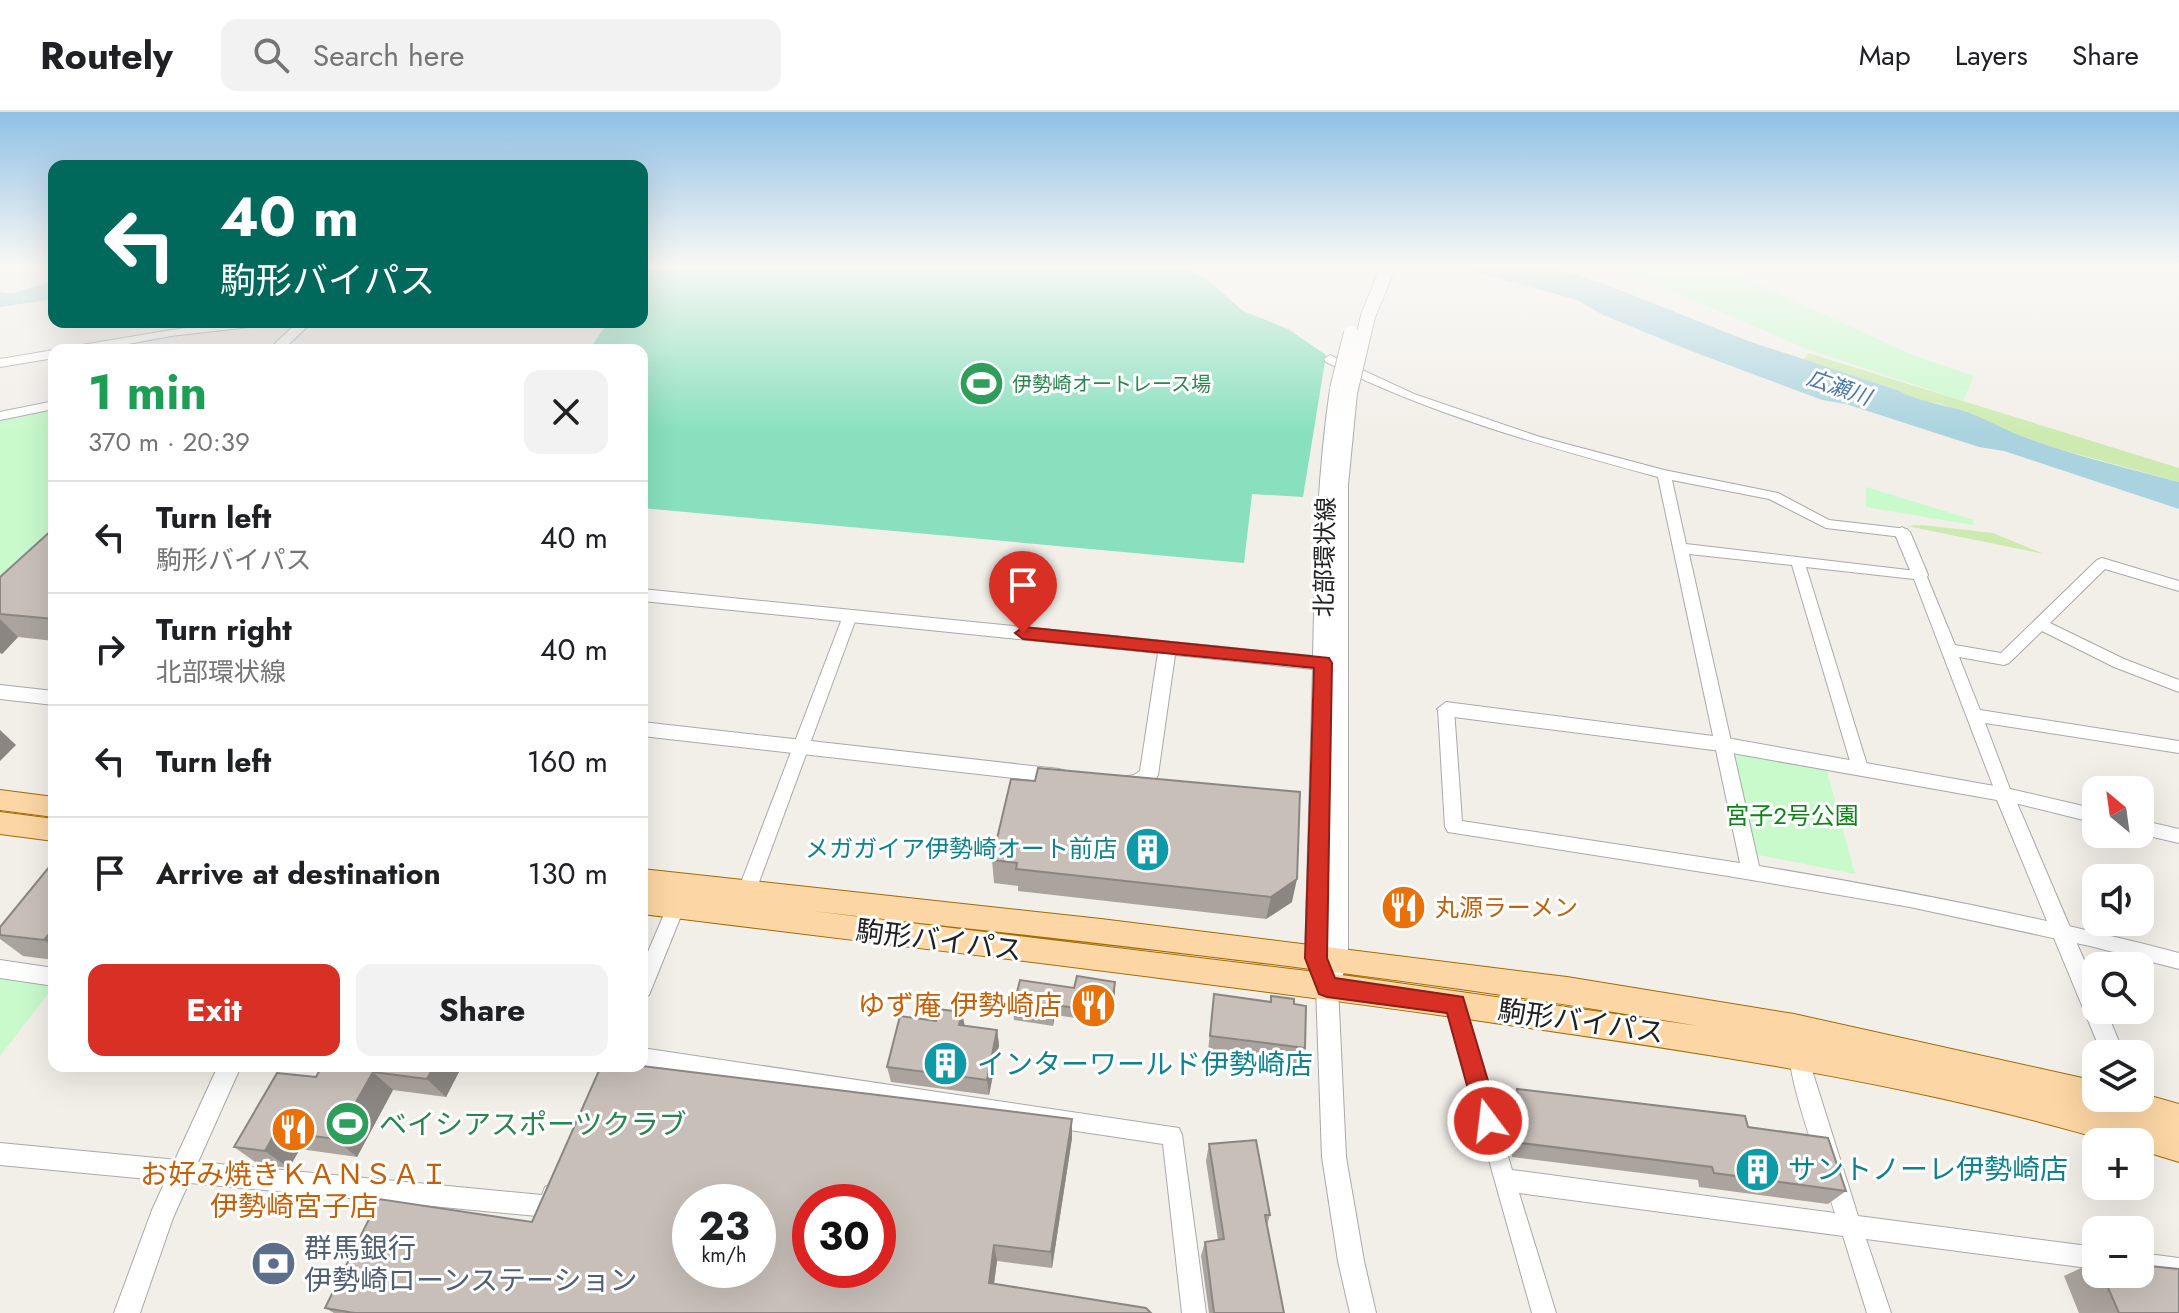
<!DOCTYPE html>
<meta charset="utf-8">
<style>
:root{--surface:#fff;--page:#f2f2f2;--text:#202124;--muted:#757577;--line:#e0e0e0;--accent:#d93025}
body{margin:0;font-family:Jost,"Noto Sans JP",sans-serif;background:var(--page);color:var(--text);height:100vh;display:flex;flex-direction:column;font-size:30px;white-space:nowrap}
*{box-sizing:border-box;margin:0}
p{font-size:26px;color:var(--muted)}
.icon{flex:none;width:44px;height:44px;fill:none;stroke:currentColor;stroke-width:2;stroke-linecap:round;stroke-linejoin:round}
.map{position:relative;flex:1;overflow:hidden}
.panel{position:absolute;left:48px;top:232px;width:600px;height:728px;display:flex;flex-direction:column;background:var(--surface);border-radius:16px;box-shadow:0 8px 32px #0002}
.panel>*{flex:none}
.top-card{position:absolute;left:48px;top:48px;width:600px;height:168px;border-radius:16px;box-shadow:0 8px 32px #0002;background:#00695c;color:#fff;overflow:hidden}
.needle{width:52px;rotate:331deg}
.tools{position:absolute;left:2082px;top:664px;display:grid;gap:16px}
.tools a{display:grid;place-items:center;width:72px;height:72px;border-radius:16px;background:var(--surface);box-shadow:0 8px 32px #0002;font-size:40px}
.speed{position:absolute;left:672px;top:1072px;display:flex;gap:16px;font-size:40px;font-weight:700;text-align:center}
.speed>*{display:grid;place-content:center;width:104px;height:104px;border-radius:50%;background:var(--surface);box-shadow:0 8px 32px #0002;line-height:1}
.speed small{font-size:20px;font-weight:400}
.speed .limit{border:12px solid #d22;background:#fff;color:#111}
.pin{position:absolute;display:grid;place-items:center;width:68px;height:68px;color:#fff;margin:-82px -34px;border-radius:50% 50% 50% 0;rotate:-45deg;box-shadow:0 0 8px #0007}
.pin .icon{rotate:45deg}
.me{position:absolute;width:88px;margin:-44px;rotate:345deg;stroke-linejoin:round;filter:drop-shadow(0 0 6px #0008)}
.turn{display:flex;align-items:center;gap:28px;height:168px;padding:0 40px;font-size:36px}
.turn .icon{width:104px;height:104px;stroke-width:2.5}
.turn b{display:block;font-size:56px;line-height:68px}
.round{display:grid;place-items:center;flex:none;width:84px;height:84px;border-radius:16px;background:var(--page)}
.headline{display:flex;align-items:center;justify-content:space-between;height:136px;padding:0 40px}
h1{font-size:48px;font-weight:700;line-height:60px;color:#1e9e55}
.primary-button{display:flex;gap:16px;margin-top:auto;padding:16px 40px}
.primary-button a{flex:1;height:92px;border-radius:16px;background:var(--accent);color:#fff;font-size:32px;font-weight:700;line-height:92px;text-align:center}
.primary-button a+a{background:var(--page);color:var(--text)}
ul{padding:0;list-style:none}
li{display:flex;align-items:center;gap:24px;height:112px;padding:0 40px;border-top:2px solid var(--line)}
li div{flex:1}
li b{display:block;font-size:30px}
li em{font-style:normal}
header{display:flex;align-items:center;gap:48px;box-sizing:border-box;height:112px;padding:0 40px;background:var(--surface);border-bottom:2px solid var(--line)}
header strong{font-size:38px}
nav{display:flex;gap:44px;margin-inline-start:auto;font-size:28px}
.search{width:560px;height:72px;background:var(--page);display:flex;align-items:center;gap:20px;box-sizing:border-box;padding:0 28px;border-radius:16px;color:var(--muted);font-size:30px}
.map>svg:first-child{display:block}
</style>
<header>
<strong>Routely</strong>
<div class="search"><svg class="icon" aria-label="search" viewBox="0 0 24 24"><circle cx="10" cy="10" r="6"/><path d="M15 15l6 6"/></svg>Search here</div>
<nav><a>Map</a><a>Layers</a><a>Share</a></nav>
</header>
<div class="map">
<svg width="2179" height="1201" viewBox="0 0 2179 1201">
<rect width="100%" height="100%" fill="#f2efe9"/>
<g fill="#cdebb0">
<path d="M 1808,241 L 2179,356 L 2179,370 L 2055,336 L 2001,317 L 1972,302 L 1941,292 L 1916,288 L 1897,278 L 1804,248 Z"/>
<path d="M 1922,413 L 1993,421 L 2044,442 L 1907,414 Z"/>
</g>
<g fill="#c8facc">
<path d="M 1611,153 L 1715,153 L 1915,244 L 1974,264 L 1963,289 L 1807,237 Z"/>
<path d="M 54,297 L 54,438 L 0,483 L 0,309 Z"/>
<path d="M 1866,375 L 1974,408 L 1973,413 L 1866,395 Z"/>
<path d="M 1740,642 L 1827,659 L 1855,762 L 1754,742 L 1733,646 Z"/>
<path d="M 0,865 L 54,874 L 0,944 Z"/>
</g>
<path fill="#88e0be" d="M 692,153 L 1181,153 L 1208,168 L 1243,199 L 1288,217 L 1326,243 L 1303,385 L 1252,382 L 1244,451 L 642,396 L 642,238 L 589,238 L 608,210 L 642,210 L 644,160 Z"/>
<g fill="#aad3df">
<path d="M 1451,153 L 1547,153 L 1612,175 L 1748,229 L 1897,278 C 1919,290 1943,292 1967,300 C 1987,307 2004,318 2024,325 C 2075,344 2127,356 2179,370 L 2179,397 L 2004,339 L 1979,335 L 1846,292 L 1822,288 L 1686,237 L 1603,203 L 1577,188 Z"/>
<path d="M 54,168 L 54,180 L 0,194 L 0,180 L 11,182 Z"/>
</g>
<g fill="none" stroke-linecap="round" stroke-linejoin="round">
<path fill="#aad3df" fill-rule="evenodd" d="M 54,175 L 54,187 L 0,195 L 0,183 Z"/>
<defs>
<g id="minor">
<path d="M 2149,153 L 2179,155 L 2179,161 L 2150,155 Z"/>
<path d="M 236,210 L 272,210 L 266,213 L 171,224 L 96,238 L 70,238 L 76,234 L 171,218 Z"/>
<path d="M 54,238 L 54,246 L 0,255 L 0,247 Z"/>
<path d="M 1330,243 L 1414,282 L 1540,325 L 1664,358 L 1778,381 L 1829,408 L 1907,417 L 1909,420 L 1907,423 L 1902,425 L 1826,416 L 1769,387 L 1672,368 L 1686,432 L 1925,460 L 1955,533 L 2001,541 L 2097,448 L 2102,446 L 2179,469 L 2179,479 L 2105,457 L 2050,511 L 2124,547 L 2179,568 L 2179,580 L 2114,555 L 2042,519 L 2009,551 L 2004,553 L 1959,545 L 1980,598 L 2179,629 L 2179,641 L 1985,611 L 2010,677 L 2096,697 L 2096,711 L 1998,687 L 1914,467 L 1806,455 L 1868,656 L 1866,661 L 1854,661 L 1852,656 L 1792,453 L 1689,442 L 1759,754 C 1900,777 2040,805 2179,841 L 2179,857 L 2090,834 L 1910,795 L 1728,764 L 1448,720 L 1445,715 L 1438,597 L 1446,591 L 1454,597 L 1462,709 L 1740,751 L 1658,365 C 1544,334 1432,303 1326,250 L 1324,247 Z"/>
<path d="M 54,289 L 54,297 L 0,308 L 0,300 Z"/>
<path d="M 850,499 L 857,504 L 755,781 L 752,786 L 746,789 L 740,786 L 737,781 L 843,504 Z"/>
<path d="M 2140,708 L 2179,717 L 2179,731 L 2140,722 Z"/>
<path d="M 676,786 L 682,788 L 685,794 L 649,883 L 642,886 L 642,854 L 670,788 Z"/>
<path d="M 0,848 L 54,856 L 54,874 L 0,866 Z"/>
<path d="M 1455,883 L 1462,886 L 1465,892 L 1512,1058 L 1835,1101 C 1827,1073 1782,956 1791,936 L 1798,934 L 1805,936 L 1858,1104 L 2096,1135 L 2096,1157 L 1866,1127 L 1891,1201 L 1867,1201 L 1843,1124 L 1519,1081 L 1556,1201 L 1532,1201 L 1445,892 L 1448,886 Z"/>
<path d="M 642,936 L 1179,1016 L 1182,1023 L 1206,1201 L 1182,1201 L 1163,1032 L 642,954 Z"/>
<path d="M 0,1031 L 542,1083 L 545,1075 L 553,1072 L 561,1075 L 564,1083 L 556,1102 L 548,1105 L 0,1053 Z"/>
<path d="M 2140,1141 L 2179,1146 L 2179,1168 L 2137,1162 L 2140,1162 Z"/>
</g>
<g id="tertiary">
<path d="M 298,210 L 312,210 L 283,238 L 268,238 Z"/>
<path d="M 1337,273 L 1342,274 L 1343,281 L 1350,277 L 1357,281 L 1348,373 L 1348,849 L 1342,865 L 1335,867 L 1338,875 L 1346,1045 L 1364,1149 L 1376,1201 L 1350,1201 L 1338,1149 L 1322,1045 L 1316,875 L 1305,846 L 1313,557 L 1175,543 L 1158,663 C 1150,678 1133,682 1117,676 L 1115,671 L 1117,666 L 1134,663 L 1140,659 L 1158,541 L 642,489 L 642,477 L 1313,544 C 1315,455 1317,366 1330,277 Z"/>
<path d="M 1902,415 L 1910,420 L 1928,463 L 1926,467 L 1914,467 L 1912,463 L 1894,420 Z"/>
<path d="M 0,573 L 54,579 L 54,593 L 0,587 Z"/>
<path d="M 1446,590 L 1721,625 L 2011,677 L 2096,876 L 2096,898 L 2106,898 L 2124,942 L 2102,942 L 1997,688 L 1721,639 L 1446,604 L 1437,597 Z"/>
<path d="M 642,610 L 1059,657 L 1066,659 L 1068,664 L 1066,669 L 1059,671 L 642,624 Z"/>
<path d="M 218,954 L 241,954 L 173,1106 L 140,1201 L 114,1201 L 152,1098 Z"/>
</g>
<g id="primary">
<path d="M 0,678 L 54,685 L 54,705 L 0,698 Z"/>
<path d="M 0,700 L 54,707 L 54,729 L 0,722 Z"/>
<path d="M 642,757 L 1101,807 L 1567,865 L 1794,902 L 2096,969 L 2096,986 L 2140,986 L 2140,981 L 2179,992 L 2179,1050 L 2140,1038 L 2140,1030 L 2112,1030 C 1909,970 1698,940 1488,910 C 1207,870 924,837 642,802 ZM 812,799 C 1108,832 1405,864 1699,914 L 1349,864 Z"/>
</g>
</defs>
<use href="#minor" stroke="#a9a9a9" stroke-width="2"/>
<use href="#tertiary" stroke="#a9a9a9" stroke-width="2"/>
<use href="#primary" stroke="#a06b00" stroke-width="2"/>
<use href="#minor" fill="#fff" fill-rule="evenodd"/>
<use href="#tertiary" fill="#fff" fill-rule="evenodd"/>
<use href="#primary" fill="#fcd6a4" fill-rule="evenodd"/>
<defs>
<g id="tertiary-bridge">
<path d="M 1337,277 L 1351,221"/>
<path d="M 1350,281 L 1368,204 L 1389,153"/>
</g>
</defs>
<use href="#tertiary-bridge" stroke="#a9a9a9" stroke-width="16" stroke-linecap="butt"/>
<use href="#tertiary-bridge" stroke="#fff" stroke-width="14"/>
</g>
<g fill="#aba49e">
<path d="M 54,416 L 54,529 L 18,525 L 2,542 L 0,541 L 0,465 Z"/>
<path d="M 1011,667 L 1292,790 L 1266,807 L 1018,779 L 1018,774 L 994,771 L 992,748 Z"/>
<path d="M 54,749 L 54,848 L 23,844 L 0,827 L 0,823 Z"/>
<path d="M 1115,870 L 1110,911 L 1055,903 L 1053,914 L 1014,908 L 1013,897 L 1074,876 Z"/>
<path d="M 1214,882 L 1270,889 L 1271,884 L 1294,892 L 1305,936 L 1300,952 L 1208,939 Z"/>
<path d="M 965,914 L 997,918 L 999,933 L 989,983 L 891,970 L 887,955 Z"/>
<path d="M 322,954 L 462,954 L 446,985 L 393,978 L 357,1045 L 300,1037 L 289,1056 L 258,1052 L 234,1035 L 316,965 Z"/>
<path d="M 1517,977 L 1748,1015 L 1846,1079 L 1828,1092 L 1699,1075 L 1698,1068 L 1512,1045 L 1507,991 Z"/>
<path d="M 1072,1026 L 1052,1156 L 997,1149 L 994,1172 L 1151,1201 L 334,1201 L 325,1196 Z"/>
<path d="M 1209,1032 L 1270,1103 L 1267,1113 L 1284,1201 L 1209,1201 L 1201,1144 L 1205,1130 L 1218,1128 L 1206,1049 Z"/>
<path d="M 2096,1149 L 2096,1162 L 2140,1162 L 2179,1201 L 2079,1201 L 2064,1164 Z"/>
</g>
<g fill="#8b8681">
<path d="M 0,507 L 18,525 L 2,542 L 0,540 Z"/>
<path d="M 0,618 L 16,633 L 0,649 Z"/>
<path d="M 1297,767 L 1292,790 L 1266,807 L 1271,785 Z"/>
<path d="M 54,816 L 54,835 L 44,828 Z"/>
<path d="M 1115,870 L 1115,880 L 1110,911 L 1111,901 Z"/>
<path d="M 1055,893 L 1055,903 L 1053,914 L 1053,903 Z"/>
<path d="M 962,900 L 965,915 L 959,913 Z"/>
<path d="M 997,918 L 999,933 L 989,983 L 987,968 Z"/>
<path d="M 434,954 L 462,954 L 446,985 L 427,967 Z"/>
<path d="M 373,960 L 393,978 L 357,1045 L 335,1027 Z"/>
<path d="M 1072,1007 L 1072,1026 L 1052,1156 L 1051,1140 Z"/>
<path d="M 276,1019 L 300,1037 L 289,1056 L 265,1039 Z"/>
<path d="M 994,1133 L 997,1149 L 992,1186 L 989,1171 Z"/>
</g>
<g fill="#c7bfb8" stroke="#8b8681" stroke-width="2" fill-rule="evenodd">
<path d="M 54,416 L 54,507 L 0,502 L 0,465 Z"/>
<path d="M 1038,656 L 1300,680 L 1297,767 L 1271,785 L 1016,757 L 1017,751 L 992,748 L 1011,667 L 1035,669 Z"/>
<path d="M 54,749 L 54,816 L 44,828 L 0,823 L 0,815 Z"/>
<path d="M 1077,864 L 1115,870 L 1111,901 L 1055,893 L 1053,903 L 1013,897 L 1020,868 L 1074,876 Z"/>
<path d="M 1214,882 L 1271,890 L 1271,884 L 1294,887 L 1294,892 L 1306,894 L 1305,936 L 1210,924 Z"/>
<path d="M 938,897 L 962,900 L 959,913 L 997,918 L 987,968 L 887,955 L 900,904 L 936,909 Z"/>
<path d="M 322,954 L 434,954 L 427,967 L 373,960 L 335,1027 L 276,1019 L 265,1039 L 234,1035 L 277,961 L 316,965 Z"/>
<path d="M 601,954 L 642,954 L 1072,1007 L 1051,1140 L 994,1133 L 989,1171 L 1146,1196 L 1151,1201 L 354,1201 L 325,1196 L 379,1087 L 532,1110 ZM 690,1090 L 758,1090 L 758,1158 L 690,1158 ZM 810,1090 L 878,1090 L 878,1158 L 810,1158 Z"/>
<path d="M 1517,977 L 1745,1004 L 1748,1015 L 1828,1026 L 1846,1079 L 1714,1061 L 1712,1055 L 1521,1031 Z"/>
<path d="M 1256,1028 L 1270,1103 L 1265,1103 L 1284,1201 L 1214,1201 L 1205,1130 L 1224,1127 L 1209,1032 Z"/>
<path d="M 2140,1153 L 2179,1157 L 2179,1201 L 2119,1201 L 2102,1162 L 2140,1162 Z"/>
</g>
<linearGradient id="sky" x2="0" y2="1"><stop stop-color="#8fc0e4"/><stop offset="0.48" stop-color="#f9f8f5"/><stop offset="1" stop-color="#f9f8f5" stop-opacity="0"/></linearGradient>
<rect width="2179" height="321" fill="url(#sky)"/>
<path fill="#d93025" stroke="#8d1f18" stroke-width="2" d="M 1023,515 L 1329,546 L 1332,551 L 1327,846 L 1335,866 L 1463,885 L 1500,1009 L 1496,1017 L 1488,1021 L 1479,1017 L 1447,901 L 1327,885 L 1319,882 L 1305,846 L 1314,556 L 1023,527 L 1015,521 Z"/>
<defs>
<symbol id="stadium-disc" viewBox="-11 -11 22 22"><circle r="9.5" fill="#2e9e5b" stroke="#fff"/><path d="M0-5a6.5 5 0 1 0 0 10a6.5 5 0 1 0 0-10ZM-3.5-1.8h7v3.6h-7Z" fill="#fff"/></symbol>
<symbol id="building-disc" viewBox="-11 -11 22 22"><circle r="9.5" fill="#0f9aa8" stroke="#fff"/><path d="M-4-6H4V6H1V3H-1V6H-4ZM-2.5-4.3h1.7v1.8h-1.7ZM.8-4.3h1.7v1.8H.8ZM-2.5-1h1.7V.8h-1.7ZM.8-1h1.7V.8H.8Z" fill="#fff"/></symbol>
<symbol id="restaurant-disc" viewBox="-11 -11 22 22"><circle r="9.5" fill="#e8710a" stroke="#fff"/><path d="M-5-6h1v4h1v-4h1v4h1v-4h1v5L-1.5 .5V6h-2V.5L-5-1ZM5-6V6H3V1.5H1.5Q1.5-4 5-6Z" fill="#fff"/></symbol>
<symbol id="bank-disc" viewBox="-11 -11 22 22"><circle r="9.5" fill="#5c6f8a" stroke="#fff"/><path d="M-6-4H6V4H-6ZM0-2.3a2.3 2.3 0 1 0 0 4.6a2.3 2.3 0 1 0 0-4.6Z" fill="#fff"/></symbol>
</defs>
<g fill-rule="evenodd">
<use href="#stadium-disc" x="956" y="246" width="51" height="51"/>
<use href="#building-disc" x="1122" y="712" width="51" height="51"/>
<use href="#restaurant-disc" x="1378" y="770" width="51" height="51"/>
<use href="#restaurant-disc" x="1068" y="868" width="51" height="51"/>
<use href="#building-disc" x="920" y="926" width="51" height="51"/>
<use href="#stadium-disc" x="322" y="986" width="51" height="51"/>
<use href="#restaurant-disc" x="268" y="992" width="51" height="51"/>
<use href="#building-disc" x="1732" y="1032" width="51" height="51"/>
<use href="#bank-disc" x="248" y="1126" width="51" height="51"/>
</g>
<g text-anchor="middle" stroke-width="6" stroke-linejoin="round" paint-order="stroke">
<g font-size="20" fill="#27864d" stroke="#fff" text-anchor="start">
<text x="1012" y="279">伊勢崎オートレース場</text>
</g>
<g font-size="22" font-style="italic" fill="#4a7aab" stroke="#fff">
<text transform="translate(1839 275) rotate(19)" y="8">広瀬川</text>
</g>
<g font-size="24" fill="#222" stroke="#fff">
<text transform="translate(1325 445) rotate(-89)" y="8">北部環状線</text>
</g>
<g font-size="24" fill="#0c8416" stroke="#fff">
<text x="1792" y="712">宮子2号公園</text>
</g>
<g font-size="24" fill="#0d838f" stroke="#fff" text-anchor="end">
<text x="1117" y="745">メガガイア伊勢崎オート前店</text>
</g>
<g font-size="24" fill="#c56008" stroke="#fff" text-anchor="start">
<text x="1435" y="804">丸源ラーメン</text>
</g>
<g font-size="28" fill="#222" stroke="#fff">
<text transform="translate(939 828) rotate(7)" y="10">駒形バイパス</text>
<text transform="translate(1581 909) rotate(8)" y="10">駒形バイパス</text>
</g>
<g font-size="28" fill="#c56008" stroke="#fff" text-anchor="end">
<text x="1062" y="903">ゆず庵 伊勢崎店</text>
<text x="294" y="1072" text-anchor="middle">お好み焼きＫＡＮＳＡＩ<tspan x="294" dy="32">伊勢崎宮子店</tspan></text>
</g>
<g font-size="28" fill="#0d838f" stroke="#fff" text-anchor="start">
<text x="977" y="962">インターワールド伊勢崎店</text>
<text x="1788" y="1067">サントノーレ伊勢崎店</text>
</g>
<g font-size="28" fill="#27864d" stroke="#fff" text-anchor="start">
<text x="379" y="1022">ベイシアスポーツクラブ</text>
</g>
<g font-size="28" fill="#4e5e75" stroke="#fff" text-anchor="start">
<text x="304" y="1146">群馬銀行<tspan x="304" dy="32">伊勢崎ローンステーション</tspan></text>
</g>
</g>
</svg>
<div class="tools">
<a><svg class="needle" viewBox="-14 -14 28 28"><path d="M0-13l5 13h-10z" fill="#e53935"/><path d="M0 13l5-13h-10z" fill="#757577"/></svg></a>
<a><svg class="icon" aria-label="sound" viewBox="0 0 24 24"><path d="M4 9h4l5-4v14l-5-4H4zM17 9q2 3 0 6"/></svg></a>
<a><svg class="icon" aria-label="search" viewBox="0 0 24 24"><circle cx="10" cy="10" r="6"/><path d="M15 15l6 6"/></svg></a>
<a><svg class="icon" aria-label="layers" viewBox="0 0 24 24"><path d="M12 4l9 5-9 5-9-5zM3 14l9 5 9-5"/></svg></a>
<a>+</a>
<a>−</a>
</div>
<div class="speed"><div>23<small>km/h</small></div><div class="limit">30</div></div>
<div class="pin" style="left:1023px;top:521px;background:#d93025"><svg class="icon" aria-label="arrive" viewBox="0 0 24 24"><path d="M6 21V4h12l-3 4 3 4H6"/></svg></div>
<svg class="me" style="left:1488px;top:1009px" viewBox="-20 -20 40 40"><circle r="17" fill="#d93025" stroke="#fff" stroke-width="3"/><path d="M0-11L8 9 0 5-8 9z" fill="#fff"/></svg>
<div class="top-card">
<div class="turn"><svg class="icon" aria-label="left" viewBox="0 0 24 24"><path d="M17 20v-9H6M10 6l-5 5 5 5"/></svg><div><b>40 m</b>駒形バイパス</div></div>
</div>
<section class="panel">
<div class="headline"><div><h1>1 min</h1><p>370 m · 20:39</p></div><a class="round"><svg class="icon" aria-label="close" viewBox="0 0 24 24"><path d="M6 6l12 12M18 6L6 18"/></svg></a></div>
<ul>
<li><svg class="icon" aria-label="left" viewBox="0 0 24 24"><path d="M17 20v-9H6M10 6l-5 5 5 5"/></svg><div><b>Turn left</b><p>駒形バイパス</p></div><em>40 m</em></li>
<li><svg class="icon" aria-label="right" viewBox="0 0 24 24"><path d="M7 20v-9h11M14 6l5 5-5 5"/></svg><div><b>Turn right</b><p>北部環状線</p></div><em>40 m</em></li>
<li><svg class="icon" aria-label="left" viewBox="0 0 24 24"><path d="M17 20v-9H6M10 6l-5 5 5 5"/></svg><div><b>Turn left</b></div><em>160 m</em></li>
<li><svg class="icon" aria-label="arrive" viewBox="0 0 24 24"><path d="M6 21V4h12l-3 4 3 4H6"/></svg><div><b>Arrive at destination</b></div><em>130 m</em></li>
</ul>
<div class="primary-button"><a>Exit</a><a>Share</a></div>
</section>
</div>
